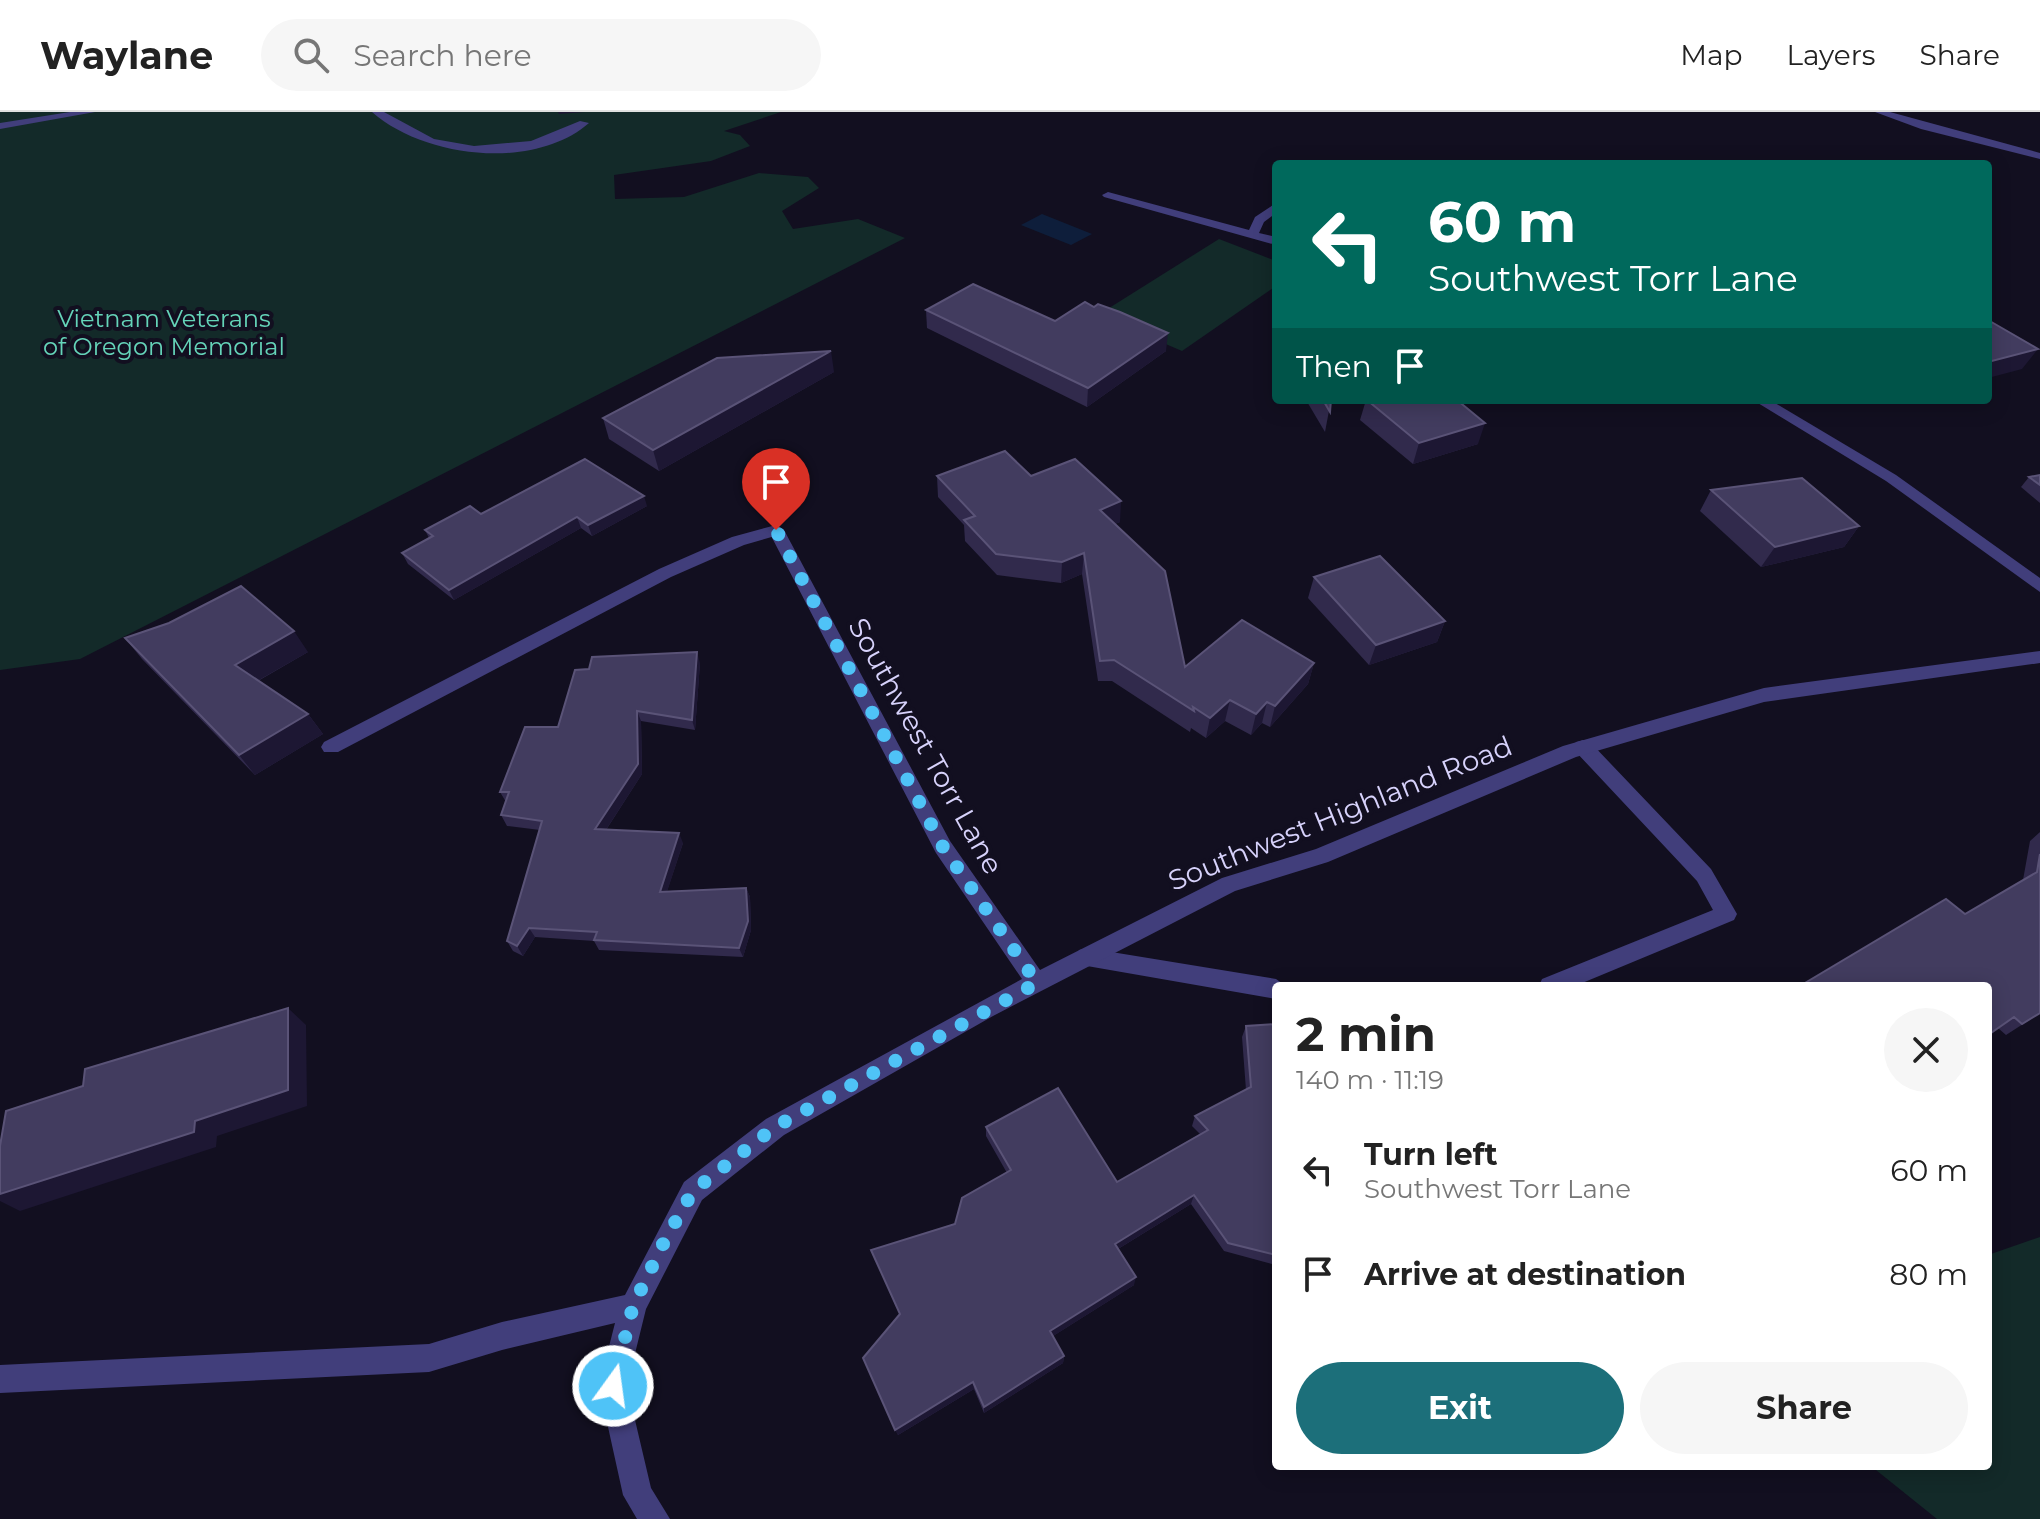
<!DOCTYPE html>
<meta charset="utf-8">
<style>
:root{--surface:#fff;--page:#f6f6f6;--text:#222;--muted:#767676;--line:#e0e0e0;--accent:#1c6f7a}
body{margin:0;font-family:Montserrat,sans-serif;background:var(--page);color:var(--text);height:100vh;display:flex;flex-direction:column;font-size:30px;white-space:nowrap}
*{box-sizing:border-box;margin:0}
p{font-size:26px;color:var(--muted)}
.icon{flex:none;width:44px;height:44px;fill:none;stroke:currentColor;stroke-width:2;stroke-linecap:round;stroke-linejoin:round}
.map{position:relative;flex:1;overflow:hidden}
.details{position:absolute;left:1272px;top:870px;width:720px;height:488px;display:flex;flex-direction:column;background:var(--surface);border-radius:8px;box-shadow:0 4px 20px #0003}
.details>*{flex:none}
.banner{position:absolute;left:1272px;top:48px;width:720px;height:244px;border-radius:8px;box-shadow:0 4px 20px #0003;background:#00695c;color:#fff;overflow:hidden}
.pin{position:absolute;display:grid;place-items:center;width:68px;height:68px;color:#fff;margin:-82px -34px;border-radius:50% 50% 50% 0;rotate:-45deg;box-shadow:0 0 8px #0007}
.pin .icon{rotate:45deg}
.me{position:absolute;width:88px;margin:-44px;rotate:14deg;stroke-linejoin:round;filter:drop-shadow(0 0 6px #0008)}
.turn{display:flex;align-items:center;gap:28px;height:168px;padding:0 24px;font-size:36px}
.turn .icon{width:104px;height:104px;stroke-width:2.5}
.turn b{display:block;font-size:56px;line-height:68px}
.then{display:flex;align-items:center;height:76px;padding:0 24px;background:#0003;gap:16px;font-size:30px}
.round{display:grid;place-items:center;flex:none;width:84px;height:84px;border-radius:42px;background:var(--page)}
.overview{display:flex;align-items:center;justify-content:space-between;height:136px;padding:0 24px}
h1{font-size:48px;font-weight:700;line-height:60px}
.primary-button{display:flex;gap:16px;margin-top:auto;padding:16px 24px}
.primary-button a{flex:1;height:92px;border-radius:48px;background:var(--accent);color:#fff;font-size:32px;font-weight:700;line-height:92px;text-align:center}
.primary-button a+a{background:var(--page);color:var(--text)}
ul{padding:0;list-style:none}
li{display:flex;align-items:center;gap:24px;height:104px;padding:0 24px}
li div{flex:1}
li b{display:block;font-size:30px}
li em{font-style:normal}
header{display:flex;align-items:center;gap:48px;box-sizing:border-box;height:112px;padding:0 40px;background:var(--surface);border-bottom:2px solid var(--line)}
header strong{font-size:38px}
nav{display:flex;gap:44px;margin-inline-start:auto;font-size:28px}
.search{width:560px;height:72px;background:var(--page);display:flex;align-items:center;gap:20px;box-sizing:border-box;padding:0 28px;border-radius:44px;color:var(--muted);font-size:30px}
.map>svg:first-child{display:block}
</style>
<header>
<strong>Waylane</strong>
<div class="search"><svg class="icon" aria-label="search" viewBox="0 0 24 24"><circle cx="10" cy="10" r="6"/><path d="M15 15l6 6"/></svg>Search here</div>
<nav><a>Map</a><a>Layers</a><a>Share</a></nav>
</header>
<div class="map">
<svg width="2040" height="1407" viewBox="0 0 2040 1407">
<rect width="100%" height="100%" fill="#120f20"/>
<g fill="#132a29">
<path d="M 0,0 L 781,0 L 724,19 L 740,23 L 750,34 L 711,49 L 614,63 L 615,87 L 684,85 L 759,61 L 808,65 L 819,76 L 782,99 L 793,117 L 858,107 L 905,126 L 80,547 L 0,558 Z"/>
<path d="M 1219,127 L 1276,149 L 1276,174 L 1182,239 L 1098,203 Z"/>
<path d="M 2040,1125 L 2040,1407 L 1937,1407 L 1871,1354 L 1988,1354 L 1988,1143 Z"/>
</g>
<path fill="#0e1e3b" d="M 1042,102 L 1092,122 L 1071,133 L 1021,113 Z"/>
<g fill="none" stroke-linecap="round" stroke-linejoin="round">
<g fill="#413e7b" fill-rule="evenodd">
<path d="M 372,0 L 384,0 L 434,27 L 474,34 L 531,29 L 580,9 L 589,11 C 534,59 424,46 372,0 Z"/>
<path d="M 1108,80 L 1249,118 L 1255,105 L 1276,91 L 1276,101 L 1264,110 L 1259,121 L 1276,125 L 1276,133 L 1104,85 L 1102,83 Z"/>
<path d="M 776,413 L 784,418 L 782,422 L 744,433 L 671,465 L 338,640 L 324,640 L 321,635 L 324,630 L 659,457 L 732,425 Z"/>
<path d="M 1583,628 L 1590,630 L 1711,757 L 1737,802 L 1734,808 L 1575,874 L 1539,874 L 1542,867 L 1713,798 L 1697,769 L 1576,640 L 1573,635 L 1576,630 Z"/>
<path d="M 1087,836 L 1276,867 L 1286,874 L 1276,874 L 1276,887 L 1087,854 L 1079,852 L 1076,845 L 1079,838 Z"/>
</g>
<g fill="#413e7b" fill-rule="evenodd">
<path d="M 1875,0 L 1890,0 L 2040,41 L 2040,47 L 1921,17 Z"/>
<path d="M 1753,288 L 1770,288 L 1896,363 L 2040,466 L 2040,480 L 1886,369 Z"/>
<path d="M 776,413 L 784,418 L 950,729 L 1040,858 L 1222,766 L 1316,737 L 1563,634 L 1764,576 L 2040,539 L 2040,551 L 1764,590 L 1576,645 L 1328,750 L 1235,779 L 993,904 L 784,1023 L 702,1088 L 646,1197 L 627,1274 L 651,1376 L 670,1407 L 637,1407 L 623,1383 L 599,1274 L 615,1211 L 502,1238 L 429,1260 L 0,1281 L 0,1253 L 429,1232 L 502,1210 L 625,1183 L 684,1070 L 766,1007 L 1022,867 L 936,741 L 768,418 Z"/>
</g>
<path fill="#413e7b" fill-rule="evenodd" d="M 70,0 L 95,0 L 0,17 L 0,11 Z"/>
</g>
<g fill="#312a4c">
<path d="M 926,198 L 1055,209 L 1166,239 L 1087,295 L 927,216 Z"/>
<path d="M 834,260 L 659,359 L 609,327 L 603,306 Z"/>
<path d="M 1306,288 L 1331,288 L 1325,320 Z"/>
<path d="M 1366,288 L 1457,288 L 1478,332 L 1413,352 L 1360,308 Z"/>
<path d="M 2040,363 L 2040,391 L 2021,375 L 2029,365 Z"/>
<path d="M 937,364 L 1031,364 L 1120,410 L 1115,412 L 1185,555 L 1314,551 L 1308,572 L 1270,615 L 1262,611 L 1251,623 L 1225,609 L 1206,626 L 1191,616 L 1190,620 L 1112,569 L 1098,569 L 1082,462 L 1061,471 L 997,463 L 965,429 L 964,413 L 938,385 Z"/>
<path d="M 1711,378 L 1859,414 L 1844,435 L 1761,455 L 1700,399 Z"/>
<path d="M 647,394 L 592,424 L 581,416 L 454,488 L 408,452 L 402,441 L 429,426 L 425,418 L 481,402 Z"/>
<path d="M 1314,465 L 1445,509 L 1437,530 L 1369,553 L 1308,486 Z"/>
<path d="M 125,526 L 308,540 L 258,569 L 308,602 L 323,622 L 255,663 L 142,547 Z"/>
<path d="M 700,551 L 695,618 L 641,609 L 642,662 L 606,718 L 683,731 L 667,779 L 746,776 L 750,785 L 751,818 L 743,845 L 599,838 L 594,829 L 535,825 L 523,844 L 513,839 L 507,829 L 540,718 L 507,714 L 501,703 L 506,690 L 500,680 L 558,615 Z"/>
<path d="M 2040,720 L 2040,901 L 2006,923 L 1998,916 L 1965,802 L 2023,768 L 2030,729 Z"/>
<path d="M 1276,912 L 1276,1153 L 1224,1139 L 1191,1092 L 1118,1137 L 1134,1173 L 1053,1224 L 1064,1244 L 1063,1251 L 984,1301 L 974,1277 L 898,1323 L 863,1246 L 900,1203 L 871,1138 L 955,1112 L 1007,1061 L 986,1024 L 986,1015 L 1117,1070 L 1200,1022 L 1192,1014 L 1195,1004 L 1246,978 L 1242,925 L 1246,914 Z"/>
</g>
<g fill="#1d1733">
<path d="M 558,0 L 585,0 L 559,2 Z"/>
<path d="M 1168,221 L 1166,239 L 1087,295 L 1088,276 Z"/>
<path d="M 2038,237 L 2022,257 L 1988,266 L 1988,250 Z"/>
<path d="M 831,239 L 834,260 L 659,359 L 653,338 Z"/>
<path d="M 1485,311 L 1478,332 L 1413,352 L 1419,331 Z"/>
<path d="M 644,384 L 647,394 L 592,424 L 588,413 Z"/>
<path d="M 1121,389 L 1120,410 L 1098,419 L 1100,398 Z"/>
<path d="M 577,405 L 581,416 L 454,488 L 449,478 Z"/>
<path d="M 1859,414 L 1844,435 L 1761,455 L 1775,435 Z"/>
<path d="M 1084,441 L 1082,462 L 1061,471 L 1062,450 Z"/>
<path d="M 1445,509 L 1437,530 L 1369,553 L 1376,533 Z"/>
<path d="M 294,519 L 308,540 L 250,573 L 235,553 Z"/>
<path d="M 697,540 L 700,551 L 695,618 L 692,608 Z"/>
<path d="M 1314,551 L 1308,572 L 1270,615 L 1275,594 Z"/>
<path d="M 1230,588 L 1225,609 L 1206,626 L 1210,606 Z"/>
<path d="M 1267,590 L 1262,611 L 1251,623 L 1256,602 Z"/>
<path d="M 637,599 L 641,609 L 642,662 L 600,727 L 595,717 Z"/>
<path d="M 308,602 L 323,622 L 255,663 L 239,643 Z"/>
<path d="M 679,721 L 683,731 L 664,789 L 660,780 Z"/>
<path d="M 746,776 L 750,785 L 751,818 L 743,845 L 739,836 Z"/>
<path d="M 529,816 L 535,825 L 523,844 L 517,834 Z"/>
<path d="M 288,896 L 306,913 L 307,994 L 217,1024 L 216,1035 L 20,1099 L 0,1089 L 0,1082 L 195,1009 Z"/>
<path d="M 1194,1083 L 1191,1092 L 1113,1140 L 1115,1132 Z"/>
<path d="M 1136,1165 L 1134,1173 L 1050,1226 L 1050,1219 Z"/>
<path d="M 1064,1244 L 1063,1251 L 984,1301 L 984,1295 Z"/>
<path d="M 973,1270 L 974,1277 L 898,1323 L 895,1318 Z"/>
</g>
<g fill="#423c5f" stroke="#5a5377" stroke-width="2">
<path d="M 973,172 L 1055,209 L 1085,190 L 1094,195 L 1098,192 L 1120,200 L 1168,221 L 1088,276 L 926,198 Z"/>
<path d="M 1988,208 L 2038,237 L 1988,250 Z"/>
<path d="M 831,239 L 653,338 L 603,306 L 717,246 Z"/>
<path d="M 1323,288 L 1331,288 L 1330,300 Z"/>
<path d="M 1367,288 L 1457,288 L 1485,311 L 1419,331 Z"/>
<path d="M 1005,339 L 1031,364 L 1075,347 L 1121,389 L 1100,398 L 1165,459 L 1185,555 L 1242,508 L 1314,551 L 1275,594 L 1267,590 L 1256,602 L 1230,588 L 1210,606 L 1193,595 L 1194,599 L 1114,548 L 1100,549 L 1084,441 L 1062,450 L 996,442 L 964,408 L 975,404 L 937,364 Z"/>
<path d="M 585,347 L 644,384 L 588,413 L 577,405 L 449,478 L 402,441 L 433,424 L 425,418 L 470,394 L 481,402 Z"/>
<path d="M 2040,363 L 2040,373 L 2029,365 Z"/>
<path d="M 1802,366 L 1859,414 L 1775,435 L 1711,378 Z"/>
<path d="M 1380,444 L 1445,509 L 1376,533 L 1314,465 Z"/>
<path d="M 241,474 L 294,519 L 235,553 L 308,602 L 239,643 L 125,526 L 169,511 Z"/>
<path d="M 697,540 L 692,608 L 637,599 L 638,652 L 595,717 L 679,721 L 660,780 L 746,776 L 748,809 L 739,836 L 594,828 L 597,820 L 529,816 L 517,834 L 507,829 L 542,709 L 501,703 L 509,680 L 500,680 L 525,615 L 558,615 L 575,558 L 589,557 L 592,545 Z"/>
<path d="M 2040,742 L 2040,901 L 2022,912 L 2014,905 L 1988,923 L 1988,874 L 1800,874 L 1946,787 L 1965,802 L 2037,760 Z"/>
<path d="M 288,896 L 288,978 L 195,1009 L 194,1020 L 0,1082 L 0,1034 L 6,999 L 83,974 L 85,957 Z"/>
<path d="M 1276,912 L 1276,1143 L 1228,1131 L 1194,1083 L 1115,1132 L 1136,1165 L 1050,1219 L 1064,1244 L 984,1295 L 973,1270 L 895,1318 L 863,1246 L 900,1202 L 871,1138 L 955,1112 L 962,1086 L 1011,1058 L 986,1015 L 1058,976 L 1117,1070 L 1208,1018 L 1195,1004 L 1251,975 L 1246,914 Z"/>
</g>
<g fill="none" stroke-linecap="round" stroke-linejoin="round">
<path stroke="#4fc3f7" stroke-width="14" stroke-dasharray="0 25.2" d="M 613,1274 L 633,1194 L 665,1128 L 693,1079 L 775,1015 L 1037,871 L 943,735 L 776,418"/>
</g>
<g text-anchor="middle" stroke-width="8" stroke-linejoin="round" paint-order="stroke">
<g font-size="24" fill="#65d4b9" stroke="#120f20">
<text x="164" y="215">Vietnam Veterans<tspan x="164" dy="28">of Oregon Memorial</tspan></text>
</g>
<g font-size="28" fill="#d7d2fb" stroke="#120f20">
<text transform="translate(926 634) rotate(61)" y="10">Southwest Torr Lane</text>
<text transform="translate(1340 701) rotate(-22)" y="10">Southwest Highland Road</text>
</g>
</g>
</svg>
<div class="pin" style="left:776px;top:418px;background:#d93025"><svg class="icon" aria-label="arrive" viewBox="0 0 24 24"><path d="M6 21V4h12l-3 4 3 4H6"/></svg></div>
<svg class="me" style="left:613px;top:1274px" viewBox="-20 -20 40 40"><circle r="17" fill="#4fc3f7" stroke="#fff" stroke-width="3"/><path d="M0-11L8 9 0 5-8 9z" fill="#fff"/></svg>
<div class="banner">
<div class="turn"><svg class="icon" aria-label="left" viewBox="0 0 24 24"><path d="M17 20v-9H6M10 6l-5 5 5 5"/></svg><div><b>60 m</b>Southwest Torr Lane</div></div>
<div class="then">Then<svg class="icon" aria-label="arrive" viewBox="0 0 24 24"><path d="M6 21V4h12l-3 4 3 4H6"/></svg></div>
</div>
<section class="details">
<div class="overview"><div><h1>2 min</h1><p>140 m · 11:19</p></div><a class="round"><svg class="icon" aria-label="close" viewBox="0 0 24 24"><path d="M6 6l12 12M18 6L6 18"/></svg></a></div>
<ul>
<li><svg class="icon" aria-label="left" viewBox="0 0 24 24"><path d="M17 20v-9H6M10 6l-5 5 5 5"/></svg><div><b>Turn left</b><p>Southwest Torr Lane</p></div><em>60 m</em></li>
<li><svg class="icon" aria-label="arrive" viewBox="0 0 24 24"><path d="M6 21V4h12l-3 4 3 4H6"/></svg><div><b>Arrive at destination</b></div><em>80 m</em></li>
</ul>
<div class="primary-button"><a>Exit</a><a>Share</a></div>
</section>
</div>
